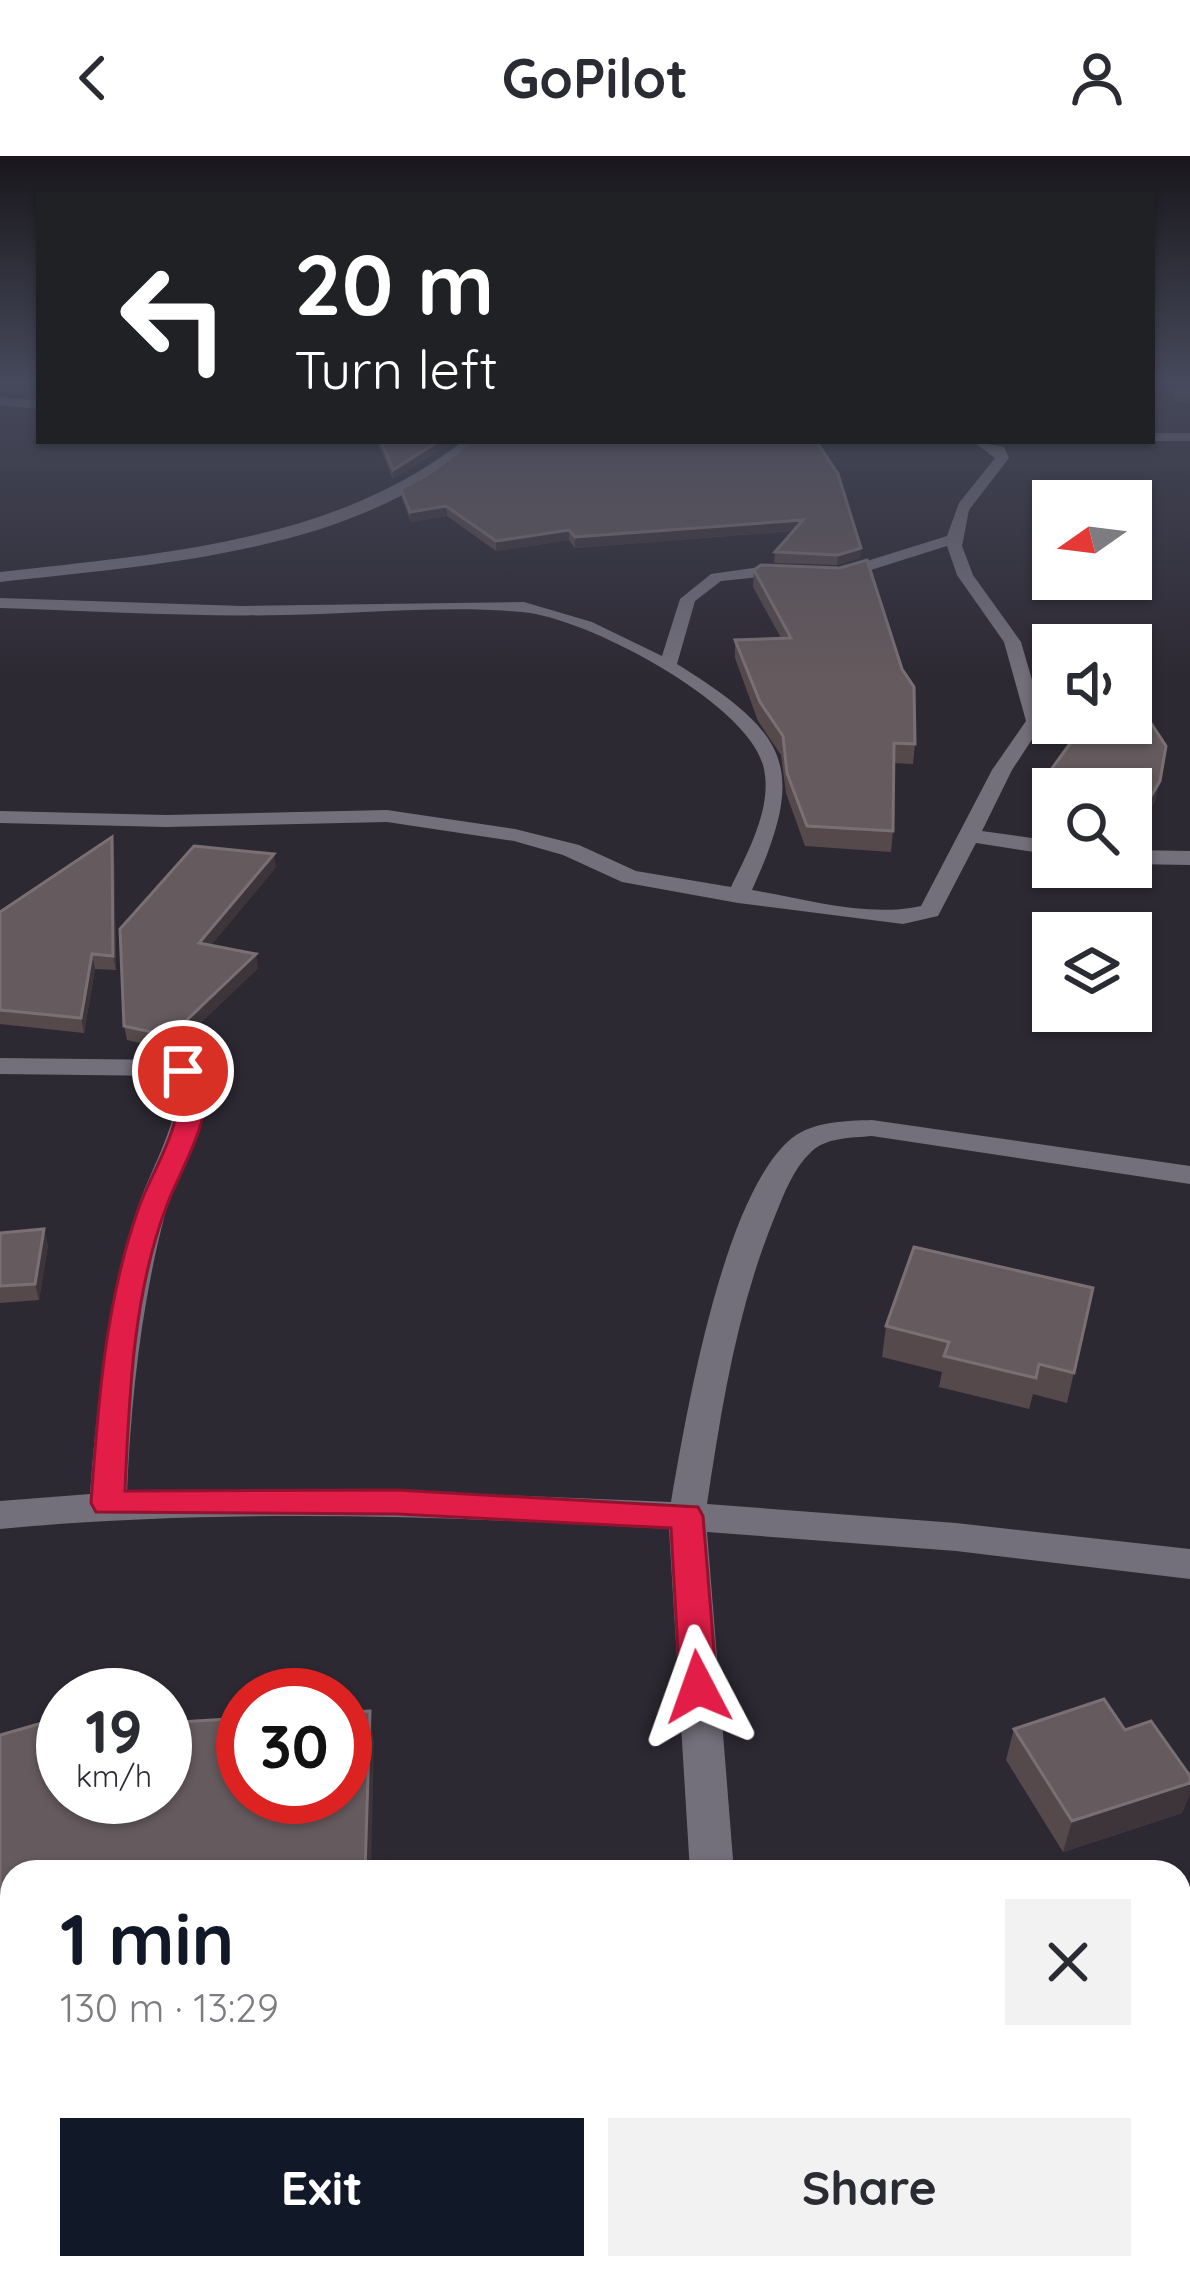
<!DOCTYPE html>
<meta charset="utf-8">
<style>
:root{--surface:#fff;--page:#f2f2f3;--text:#2b2b33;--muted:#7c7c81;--accent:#111827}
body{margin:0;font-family:Quicksand,sans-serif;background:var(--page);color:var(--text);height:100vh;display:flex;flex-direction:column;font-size:45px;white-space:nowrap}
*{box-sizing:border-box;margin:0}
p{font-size:39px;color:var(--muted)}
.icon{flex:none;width:66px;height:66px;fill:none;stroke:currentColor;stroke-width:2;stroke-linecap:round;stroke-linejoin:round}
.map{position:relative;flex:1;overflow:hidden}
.drawer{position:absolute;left:0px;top:1704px;width:1191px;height:420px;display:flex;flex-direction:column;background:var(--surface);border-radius:36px 36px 0 0;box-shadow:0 3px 9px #0004}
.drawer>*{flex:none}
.banner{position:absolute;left:36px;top:36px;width:1119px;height:252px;border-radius:0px;box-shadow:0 3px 9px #0004;background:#202124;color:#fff;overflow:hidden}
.needle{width:78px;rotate:256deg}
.controls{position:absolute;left:1032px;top:324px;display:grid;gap:24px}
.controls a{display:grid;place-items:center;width:120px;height:120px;border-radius:0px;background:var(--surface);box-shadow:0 3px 9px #0004;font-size:60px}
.speed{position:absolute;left:36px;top:1512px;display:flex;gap:24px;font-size:60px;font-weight:700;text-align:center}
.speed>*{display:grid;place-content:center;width:156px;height:156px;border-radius:50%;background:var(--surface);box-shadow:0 3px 9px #0004;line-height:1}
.speed small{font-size:30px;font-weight:400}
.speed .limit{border:18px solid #d22;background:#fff;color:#111}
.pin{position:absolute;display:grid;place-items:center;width:102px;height:102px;color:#fff;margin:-51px;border:6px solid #fff;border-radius:50%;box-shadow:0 3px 12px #0007}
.me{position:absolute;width:132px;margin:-66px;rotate:356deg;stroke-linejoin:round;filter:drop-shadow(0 0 9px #0008)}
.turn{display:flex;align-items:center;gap:42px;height:252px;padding:0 60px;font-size:54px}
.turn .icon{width:156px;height:156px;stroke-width:2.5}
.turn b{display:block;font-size:84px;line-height:102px}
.round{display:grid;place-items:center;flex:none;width:126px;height:126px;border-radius:0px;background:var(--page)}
.head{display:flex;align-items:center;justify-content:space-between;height:204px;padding:0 60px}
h1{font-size:72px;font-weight:700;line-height:90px;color:var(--accent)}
.cta{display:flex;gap:24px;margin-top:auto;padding:24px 60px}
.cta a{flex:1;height:138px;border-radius:0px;background:var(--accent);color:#fff;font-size:48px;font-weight:700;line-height:138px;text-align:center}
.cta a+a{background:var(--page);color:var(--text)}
header{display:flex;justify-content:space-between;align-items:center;height:156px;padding:0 60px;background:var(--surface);font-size:54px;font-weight:700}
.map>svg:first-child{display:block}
</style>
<header><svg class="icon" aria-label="back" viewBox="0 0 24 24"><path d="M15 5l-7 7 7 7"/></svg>GoPilot<svg class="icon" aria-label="person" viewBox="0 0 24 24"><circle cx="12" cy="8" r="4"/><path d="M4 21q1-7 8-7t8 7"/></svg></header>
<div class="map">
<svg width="1190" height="2124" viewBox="0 0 1190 2124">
<rect width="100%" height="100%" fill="#2d2933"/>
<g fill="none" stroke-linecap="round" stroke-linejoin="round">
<g fill="#736f7b" fill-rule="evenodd">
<path d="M 0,241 L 39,245 L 39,253 L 0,249 Z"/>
<rect x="1152" y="277" width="38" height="8"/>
<path d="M 463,285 L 477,285 C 364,397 150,409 0,426 L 0,416 C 159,398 333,387 463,285 Z"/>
<path d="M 972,285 L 1004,291 L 1009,302 L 969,354 L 962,390 L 973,419 L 1021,486 L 1044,565 L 1012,614 L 982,675 L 1053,685 L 1053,699 L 976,687 L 938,760 L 903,768 L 738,747 L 622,726 L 563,699 L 514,685 L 387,666 L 166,671 L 0,667 L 0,655 L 166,659 L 387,654 L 515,673 L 579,689 L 636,715 L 731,731 C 748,696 774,649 763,609 C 745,545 585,461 522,456 C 445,449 362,458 284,459 C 189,461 95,455 0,452 L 0,442 L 242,450 L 524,446 L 592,466 L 662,500 L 680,443 L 711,418 L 760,411 L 838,414 L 947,380 L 959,347 L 995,302 ZM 947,390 L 957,419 L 1004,486 L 1026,565 L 992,614 L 921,750 C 868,762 805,743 752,734 C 808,611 789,578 677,508 L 695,445 L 721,425 L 760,421 L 839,424 Z"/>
<path d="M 1131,694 L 1190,695 L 1190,709 L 1131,708 Z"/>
<path d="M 0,902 L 173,904 C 189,908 204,913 205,931 C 210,976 176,1020 164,1062 C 141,1151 131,1244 127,1336 L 352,1333 L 671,1346 C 686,1259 723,1038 792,982 C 814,965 846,965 872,964 L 1190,1010 L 1190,1028 L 872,980 C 851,982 827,981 811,996 C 793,1013 784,1038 775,1060 C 737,1153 722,1249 707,1348 L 956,1367 L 1190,1393 L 1190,1423 L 956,1395 L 707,1376 L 734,1716 L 690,1716 L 669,1373 C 446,1360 223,1352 0,1373 L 0,1345 L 90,1338 C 97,1244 108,1150 135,1060 C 149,1014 176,976 179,927 L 168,920 L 0,918 Z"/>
<path d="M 12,2040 L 12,2092 L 0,2096 L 0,2044 Z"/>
<path d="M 771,2112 L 825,2112 L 828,2124 L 774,2124 Z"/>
</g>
</g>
<g fill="#55494c">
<path d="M 1178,227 L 1190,227 L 1190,247 L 1174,246 Z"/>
<path d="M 377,285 L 455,285 L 393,323 Z"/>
<path d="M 472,285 L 861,392 L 860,402 L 837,409 L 774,407 L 775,396 L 793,375 L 575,392 L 569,384 L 496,395 L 447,360 L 411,366 L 402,343 L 401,333 L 432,316 Z"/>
<path d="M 754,414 L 915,588 L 913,608 L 894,607 L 893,675 L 891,696 L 805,690 L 786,637 L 781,599 L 758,565 L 735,502 L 735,484 L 781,482 L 753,431 Z"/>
<path d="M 1131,552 L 1149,564 L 1166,590 L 1155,645 L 1138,674 L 1131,673 L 1131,633 L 1053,633 L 1053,657 L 1034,653 L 1037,633 L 1085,567 L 1131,567 Z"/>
<path d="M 112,681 L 114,694 L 116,814 L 95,813 L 84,877 L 0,868 L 0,756 Z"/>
<path d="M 276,711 L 211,789 L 258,812 L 172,894 L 127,884 L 124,870 Z"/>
<path d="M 0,1077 L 48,1089 L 39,1144 L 0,1147 Z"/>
<path d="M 1093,1132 L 1067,1247 L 1033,1238 L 1029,1253 L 939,1231 L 942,1216 L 882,1201 L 886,1170 Z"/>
<path d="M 1014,1573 L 1125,1574 L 1190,1620 L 1190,1636 L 1182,1657 L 1063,1696 L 1006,1604 Z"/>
<path d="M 1116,2112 L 1179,2112 L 1190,2124 L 1121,2124 Z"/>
</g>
<g fill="#3e353b">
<path d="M 439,285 L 455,285 L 393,323 L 393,314 Z"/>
<path d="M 446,350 L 447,360 L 411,366 L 410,356 Z"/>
<path d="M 803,364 L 802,374 L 575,392 L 575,381 Z"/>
<path d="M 569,374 L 569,384 L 496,395 L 496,385 Z"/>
<path d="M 861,392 L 860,402 L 837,409 L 838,399 Z"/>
<path d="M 1160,625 L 1155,645 L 1138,674 L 1143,654 Z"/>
<path d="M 112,681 L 114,694 L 116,814 L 113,800 Z"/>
<path d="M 274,698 L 276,711 L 201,801 L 199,787 Z"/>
<path d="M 92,798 L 95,813 L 84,877 L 81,862 Z"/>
<path d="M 256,798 L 258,812 L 172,894 L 170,880 Z"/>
<path d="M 44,1073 L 48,1089 L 39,1144 L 35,1128 Z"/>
<path d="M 370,1555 L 374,1586 L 371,1716 L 365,1716 Z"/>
<path d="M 1190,1627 L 1190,1636 L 1182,1657 L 1063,1696 L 1072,1665 Z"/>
<path d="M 135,1706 L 138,1716 L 102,1716 Z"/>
<path d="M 12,1744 L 12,1778 L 0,1782 L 0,1748 Z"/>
</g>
<g fill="#655a5d" stroke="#7a7074" stroke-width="3">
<path d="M 1178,227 L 1190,227 L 1190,239 L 1176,238 Z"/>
<path d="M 381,285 L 439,285 L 393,314 Z"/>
<path d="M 472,285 L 816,285 L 838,318 L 861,392 L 838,399 L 775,396 L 803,364 L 575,381 L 569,374 L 496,385 L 446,350 L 410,356 L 401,333 L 432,316 Z"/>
<path d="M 867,404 L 902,513 L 914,531 L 915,588 L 894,587 L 893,675 L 807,670 L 787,617 L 783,580 L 760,546 L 735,484 L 791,482 L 754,414 L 761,409 L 840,412 Z"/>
<path d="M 1131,552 L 1149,564 L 1166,590 L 1160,625 L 1143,654 L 1131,651 L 1131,633 L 1053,633 L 1053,636 L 1037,633 L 1085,567 L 1131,567 Z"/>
<path d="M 112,681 L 113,800 L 92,798 L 81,862 L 0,854 L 0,756 Z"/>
<path d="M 194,690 L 274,698 L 199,787 L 256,798 L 170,880 L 124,870 L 120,773 Z"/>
<path d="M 44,1073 L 35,1128 L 0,1130 L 0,1077 Z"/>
<path d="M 914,1091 L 1093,1132 L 1074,1217 L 1039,1208 L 1036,1222 L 944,1200 L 949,1186 L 886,1170 Z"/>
<path d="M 1104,1543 L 1125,1574 L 1151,1565 L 1190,1620 L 1190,1627 L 1072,1665 L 1014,1573 Z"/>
<path d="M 370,1555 L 365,1716 L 133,1716 L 135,1706 L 102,1716 L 12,1716 L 12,1744 L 0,1748 L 0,1579 L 63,1561 L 63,1641 L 165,1641 L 165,1567 L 243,1562 L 243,1641 L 345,1641 L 345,1556 Z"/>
<path d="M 1182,1770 L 1190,1783 L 1190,2124 L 1143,2124 L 1138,2112 L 1179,2112 L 1179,1771 Z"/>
</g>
<linearGradient id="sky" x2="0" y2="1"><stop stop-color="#19171c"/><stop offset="0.43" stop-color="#46495b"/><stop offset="1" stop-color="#46495b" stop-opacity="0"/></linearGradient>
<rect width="1190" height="525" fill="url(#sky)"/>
<path fill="#e11d48" stroke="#92132f" stroke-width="3" d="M 183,907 L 191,910 C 195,916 203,926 205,934 C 210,966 178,1019 167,1049 C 133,1137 129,1241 125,1335 L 397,1334 L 698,1351 L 703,1360 L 717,1531 L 711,1542 L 698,1546 L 685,1542 L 680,1531 L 671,1372 L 397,1358 L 96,1356 L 91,1347 C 98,1249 105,1147 138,1054 C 153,1009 193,961 171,915 Z"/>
</svg>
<div class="controls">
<a><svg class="needle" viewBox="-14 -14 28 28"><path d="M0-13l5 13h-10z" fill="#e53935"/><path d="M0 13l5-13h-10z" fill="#7c7c81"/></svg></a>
<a><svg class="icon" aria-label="sound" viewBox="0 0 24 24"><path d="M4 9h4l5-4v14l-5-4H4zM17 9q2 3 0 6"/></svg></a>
<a><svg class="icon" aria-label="search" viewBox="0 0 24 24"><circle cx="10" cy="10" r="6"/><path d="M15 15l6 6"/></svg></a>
<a><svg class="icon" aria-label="layers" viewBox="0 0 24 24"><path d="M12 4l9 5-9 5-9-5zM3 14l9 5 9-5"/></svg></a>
</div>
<div class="speed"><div>19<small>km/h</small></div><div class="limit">30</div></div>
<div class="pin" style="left:183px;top:915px;background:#d93025"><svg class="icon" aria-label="arrive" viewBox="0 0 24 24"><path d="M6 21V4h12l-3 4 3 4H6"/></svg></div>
<svg class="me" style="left:698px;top:1531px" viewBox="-20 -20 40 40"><path d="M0-17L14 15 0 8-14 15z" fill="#e11d48" stroke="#fff" stroke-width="4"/></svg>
<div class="banner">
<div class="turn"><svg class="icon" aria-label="left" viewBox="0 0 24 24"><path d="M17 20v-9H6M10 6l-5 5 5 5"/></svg><div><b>20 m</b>Turn left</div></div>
</div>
<section class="drawer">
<div class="head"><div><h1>1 min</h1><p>130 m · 13:29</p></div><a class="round"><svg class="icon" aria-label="close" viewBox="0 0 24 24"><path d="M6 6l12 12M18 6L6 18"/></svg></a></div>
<div class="cta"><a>Exit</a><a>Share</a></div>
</section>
</div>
